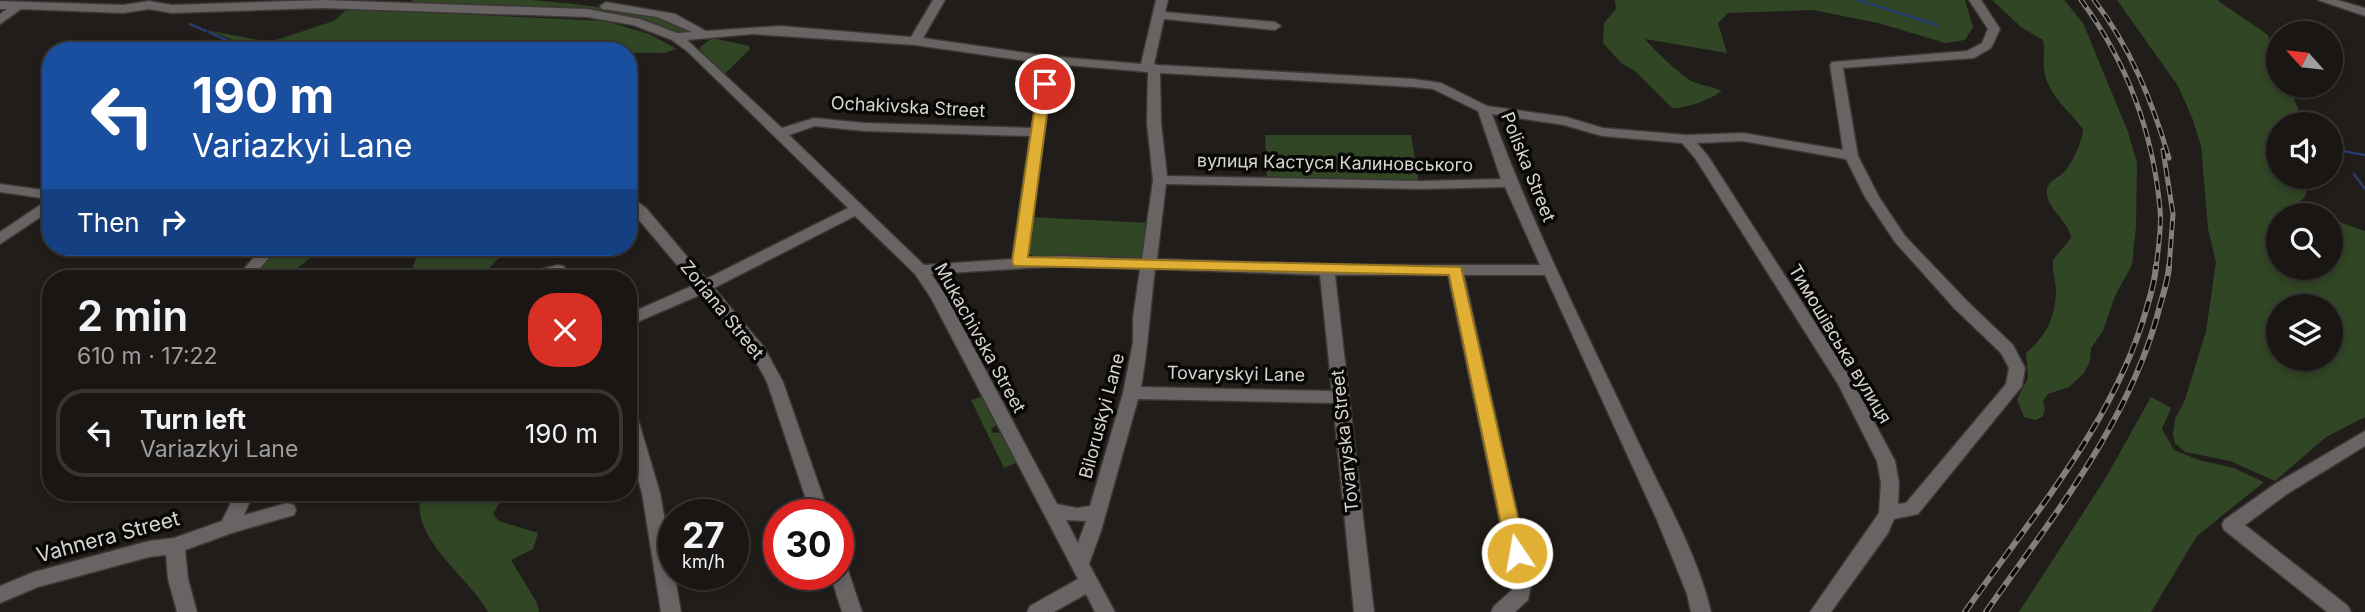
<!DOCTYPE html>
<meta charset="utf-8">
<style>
:root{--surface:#191614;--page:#221f1d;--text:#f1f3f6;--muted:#9f9fa0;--line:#373534}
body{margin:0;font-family:Inter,sans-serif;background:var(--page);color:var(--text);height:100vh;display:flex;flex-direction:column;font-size:26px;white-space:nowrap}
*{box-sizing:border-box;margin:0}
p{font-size:23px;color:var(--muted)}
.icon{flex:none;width:38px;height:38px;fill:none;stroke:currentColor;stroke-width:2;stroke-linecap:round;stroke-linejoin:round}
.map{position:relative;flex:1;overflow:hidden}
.sheet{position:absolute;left:42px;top:270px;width:595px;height:231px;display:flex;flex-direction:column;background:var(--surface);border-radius:28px;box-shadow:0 4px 10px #0003,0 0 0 2px var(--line)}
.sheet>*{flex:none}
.guide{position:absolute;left:42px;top:42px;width:595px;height:214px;border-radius:28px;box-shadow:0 4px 10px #0003,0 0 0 2px var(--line);background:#1a4fa0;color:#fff;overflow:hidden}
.needle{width:46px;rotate:297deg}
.tools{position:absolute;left:2266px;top:21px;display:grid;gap:14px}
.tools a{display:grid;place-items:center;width:77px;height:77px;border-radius:50%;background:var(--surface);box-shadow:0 4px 10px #0003,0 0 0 2px var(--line);font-size:35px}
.speed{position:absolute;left:658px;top:499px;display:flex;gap:14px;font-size:35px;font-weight:700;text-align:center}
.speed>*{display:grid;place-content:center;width:91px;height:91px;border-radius:50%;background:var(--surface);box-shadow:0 4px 10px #0003,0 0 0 2px var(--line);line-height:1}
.speed small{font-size:18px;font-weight:400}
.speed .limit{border:10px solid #d22;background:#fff;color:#111}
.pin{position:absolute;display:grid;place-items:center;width:60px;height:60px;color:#fff;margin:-30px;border:4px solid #fff;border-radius:50%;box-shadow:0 2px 7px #0007}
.me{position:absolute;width:77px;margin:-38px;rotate:348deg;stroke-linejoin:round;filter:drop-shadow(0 0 5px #0008)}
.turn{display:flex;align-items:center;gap:24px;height:147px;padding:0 35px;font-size:32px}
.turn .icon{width:91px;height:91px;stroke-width:2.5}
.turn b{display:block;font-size:49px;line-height:60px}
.then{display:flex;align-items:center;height:66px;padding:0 35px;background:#0003;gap:14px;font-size:26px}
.round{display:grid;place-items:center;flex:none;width:74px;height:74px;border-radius:28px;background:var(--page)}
.summary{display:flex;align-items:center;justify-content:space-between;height:119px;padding:0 35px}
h1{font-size:42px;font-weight:600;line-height:52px}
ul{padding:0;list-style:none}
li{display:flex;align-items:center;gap:21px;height:88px;margin:0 14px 10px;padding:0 21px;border:4px solid var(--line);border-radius:28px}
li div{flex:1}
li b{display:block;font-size:26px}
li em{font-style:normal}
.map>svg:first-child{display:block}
</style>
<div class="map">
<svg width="2365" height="612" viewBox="0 0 2365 612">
<rect width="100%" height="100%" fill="#211d1a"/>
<g fill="#314625" fill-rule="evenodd">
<path d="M 413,0 L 532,0 L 574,4 L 659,15 L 696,33 L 676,33 L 639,20 L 588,11 L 408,4 Z"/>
<path d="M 1615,0 L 1965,0 L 1973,27 L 1965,40 L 1945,43 L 1878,23 L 1813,10 L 1728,13 L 1718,23 L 1727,53 L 1645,39 C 1652,48 1686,81 1696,83 C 1705,86 1713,87 1722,91 C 1709,100 1689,108 1672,108 L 1635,71 L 1621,63 L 1603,43 L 1604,23 L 1616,9 Z"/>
<path d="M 1992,0 L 2064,0 L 2083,23 L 2128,132 L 2137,163 L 2136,226 L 2132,265 L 2115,296 L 2103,331 L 2091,348 L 2090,361 L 2084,373 L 2069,387 L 2048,394 L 2043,401 L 2045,409 L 2043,416 L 2036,420 L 2024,417 L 2017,399 L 2028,378 L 2026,353 C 2047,335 2056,317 2056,288 C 2055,278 2052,270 2053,260 L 2071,238 C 2069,221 2049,211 2047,195 C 2045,180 2059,179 2066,170 C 2074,159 2082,142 2083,129 C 2069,110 2046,94 2044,68 C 2043,59 2045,50 2043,40 L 2021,27 Z"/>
<path d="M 2117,0 L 2217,0 L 2268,35 L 2278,64 L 2278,86 L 2289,86 L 2304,124 L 2278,124 L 2278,132 L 2272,132 L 2269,137 L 2278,145 L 2278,177 L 2306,177 L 2306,195 L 2299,203 L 2307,211 L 2321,215 L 2278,215 L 2278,268 L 2331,268 L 2331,219 L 2365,231 L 2365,417 L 2326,437 L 2275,481 L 2230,461 L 2185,452 L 2175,443 L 2173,434 L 2175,419 L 2185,400 L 2206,331 L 2216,262 L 2208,229 L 2201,146 L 2193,120 L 2178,86 ZM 2278,306 L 2331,306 L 2331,359 L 2278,359 Z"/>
<path d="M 347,9 L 606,21 L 649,34 L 677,49 L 664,53 L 257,51 L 211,31 L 270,42 L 334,21 Z"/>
<path d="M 712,38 L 749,46 L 750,49 L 724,75 L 699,48 Z"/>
<path d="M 1265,135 L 1411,135 L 1419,184 L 1267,179 Z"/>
<path d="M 1030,217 L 1150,223 L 1144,260 L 1033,257 L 1026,250 Z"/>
<path d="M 277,247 L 324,247 L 285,278 L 250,278 Z"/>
<path d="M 420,247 L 509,247 L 490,267 L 488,278 L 409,278 Z"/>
<path d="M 984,396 L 998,424 L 991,429 L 993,433 L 1003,432 L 1018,462 L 1004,468 L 971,400 Z"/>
<path d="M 2151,397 L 2171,408 L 2162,429 L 2174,450 L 2199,460 L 2234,468 L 2264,482 L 2197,536 L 2151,612 L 2019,612 L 2105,479 Z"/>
<path d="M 422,492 L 506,492 L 493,514 L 499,521 L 538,533 L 533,549 L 511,560 L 537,603 L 539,612 L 488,612 C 470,578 406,536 422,492 Z"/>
</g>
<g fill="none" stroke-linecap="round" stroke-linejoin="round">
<g stroke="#273d6b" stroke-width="2.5">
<path d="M 1858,0 L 1937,25"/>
<path d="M 190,24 L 206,31"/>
<path d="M 209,32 L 250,51"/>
<path d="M 2331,149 L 2365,155"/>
<path d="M 2354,174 L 2365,189"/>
</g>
<defs>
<g id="minor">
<path d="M 323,0 L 587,9 L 640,19 L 677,33 L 692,32 L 657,17 L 602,9 L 600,6 L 606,2 L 675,14 L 706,31 L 780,26 L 911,37 L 933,0 L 945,0 L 923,38 L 1048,56 L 1141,64 L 1156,0 L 1168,0 L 1165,12 L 1275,22 L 1281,26 L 1275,30 L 1164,19 L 1154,64 L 1158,65 L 1414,79 L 1441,83 L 1487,106 L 1566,117 L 1603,128 L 1686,135 L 1743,133 L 1843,150 L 1830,65 L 1832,62 L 1967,51 L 1982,43 L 1988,29 L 1969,0 L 1981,0 L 2000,29 L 1991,48 L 1974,58 L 1843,68 L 1858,156 L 1879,197 L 1905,236 L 1967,301 L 2013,345 L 2025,368 L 2022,386 L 1918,514 L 1894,519 L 1888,533 L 1831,612 L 1810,612 L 1879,513 L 1881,483 L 1877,461 L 1838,384 L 1695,158 L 1682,143 L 1602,136 L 1564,125 L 1492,114 C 1534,230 1590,339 1642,450 C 1667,502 1698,556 1711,612 L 1691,612 L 1687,594 L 1657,520 L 1545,275 L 1464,275 L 1532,580 L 1528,600 L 1515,612 L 1491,612 L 1494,606 L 1512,590 L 1512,580 L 1448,275 L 1335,275 L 1374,612 L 1354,612 L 1333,403 L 1138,399 L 1101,531 L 1089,564 L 1115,612 L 1095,612 L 1086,594 L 1054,612 L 1027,612 L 1030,606 L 1078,579 L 931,298 L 915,274 L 855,216 L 714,288 L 764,347 L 783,382 L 829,514 L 811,514 L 767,382 L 752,354 L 702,294 L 628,326 L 628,314 L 694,285 L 628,207 L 628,195 L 646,208 L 706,279 L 848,208 L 687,51 L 672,40 L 633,25 L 587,17 L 323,8 L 172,13 L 149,9 L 123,13 L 21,9 L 0,24 L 0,14 L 7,9 L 0,9 L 0,1 L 123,5 L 149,1 L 172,5 ZM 752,34 L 915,45 L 1041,63 L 1032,128 L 864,123 L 814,118 L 782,128 L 687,40 ZM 1054,64 L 1148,72 L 1147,123 L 1153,180 L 1142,259 L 1062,256 L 1027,258 ZM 1160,73 L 1414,87 L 1433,89 L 1478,111 L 1501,179 L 1421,181 L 1167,176 L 1161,123 ZM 815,126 L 864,131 L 1030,136 L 1012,259 L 924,265 L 789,135 ZM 1743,141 L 1846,159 L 1865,197 L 1895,242 L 1955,309 L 2001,353 L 2009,368 L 2006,384 L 1906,503 L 1898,504 L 1899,483 L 1895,461 L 1853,382 L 1708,156 L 1697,143 ZM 1166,184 L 1421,189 L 1505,187 L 1540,265 L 1327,265 L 1157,259 ZM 1062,266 L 1140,269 L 1133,318 L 1133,342 L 1123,393 L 1090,506 L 1077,508 L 1057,504 L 946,296 L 931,274 ZM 1155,269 L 1320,275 L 1332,391 L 1141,387 C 1148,348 1150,309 1155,269 ZM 1066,520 L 1086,521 L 1078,543 Z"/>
<path d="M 2318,0 L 2337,0 L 2365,8 L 2365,16 Z"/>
<path d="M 0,184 L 51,191 L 51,210 L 0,244 L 0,232 L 49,199 L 0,192 Z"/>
<path d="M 263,247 L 278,247 L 252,278 L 236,278 Z"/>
<path d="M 558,265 L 563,266 L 576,278 L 558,278 L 555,276 L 520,278 L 523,274 Z"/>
<path d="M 628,410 L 634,411 L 637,416 L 660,493 L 681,612 L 661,612 L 642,493 L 628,446 Z"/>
<path d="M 2365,431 L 2365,446 L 2287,494 L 2245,525 L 2348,606 L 2351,612 L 2327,612 L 2224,530 L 2222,525 L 2224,520 L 2275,484 Z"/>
<path d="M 236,492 L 254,492 L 244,515 L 287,503 L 294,505 L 296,510 L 294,515 L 232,533 L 185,550 L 188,579 L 197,612 L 177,612 L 168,579 L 166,555 L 149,557 L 38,587 L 0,603 L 0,586 L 34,572 L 149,541 L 174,538 L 222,521 Z"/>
<path d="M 838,562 L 845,564 L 848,570 L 862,612 L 842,612 L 830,574 L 838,574 Z"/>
</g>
</defs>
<use href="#minor" stroke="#3a3734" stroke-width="3"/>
<use href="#minor" fill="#676463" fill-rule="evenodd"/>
<defs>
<g id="rail-far1">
<path d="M 2081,0 C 2127,62 2153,132 2160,209 C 2162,228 2158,249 2156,268"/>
<path d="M 2094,0 C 2131,48 2152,101 2169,158"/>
<path d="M 2163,150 L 2173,214 L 2169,268"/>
</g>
<g id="rail">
<path d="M 1965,612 C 2032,516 2115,422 2147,307 C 2151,294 2155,280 2156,266"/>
<path d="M 1986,612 C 2051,519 2128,424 2158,313 C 2162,297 2168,282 2169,266"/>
</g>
</defs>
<use href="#rail-far1" stroke="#82807d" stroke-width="5"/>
<use href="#rail" stroke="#82807d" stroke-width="6"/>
<use href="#rail-far1" stroke="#090806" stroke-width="2.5" stroke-dasharray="9" stroke-linecap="butt"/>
<use href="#rail" stroke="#090806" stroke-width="3.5" stroke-dasharray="11" stroke-linecap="butt"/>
</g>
<path fill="#e1af34" stroke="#927222" stroke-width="2" d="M 1045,80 L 1051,84 L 1028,257 L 1461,267 L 1526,553 L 1523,559 L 1517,561 L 1510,559 L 1507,553 L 1449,275 L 1014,266 L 1012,262 L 1038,84 Z"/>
<g text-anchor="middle" stroke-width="7" stroke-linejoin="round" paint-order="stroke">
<g font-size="18" fill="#d7d5d2" stroke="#090806">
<text transform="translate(908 107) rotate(3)" y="6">Ochakivska Street</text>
<text transform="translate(1335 163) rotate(1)" y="6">вулиця Кастуся Калиновського</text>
<text transform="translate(1528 167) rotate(68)" y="6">Poliska Street</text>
<text transform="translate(722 310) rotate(51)" y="6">Zoriana Street</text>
<text transform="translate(980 338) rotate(61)" y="6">Mukachivska Street</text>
<text transform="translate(1840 344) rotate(59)" y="6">Тимошівська вулиця</text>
<text transform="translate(1236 374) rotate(1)" y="6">Tovaryskyi Lane</text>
<text transform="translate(1102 416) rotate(-75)" y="6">Biloruskyi Lane</text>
<text transform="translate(1345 441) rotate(-96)" y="6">Tovaryska Street</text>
</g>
<g font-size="21" fill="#d7d5d2" stroke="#090806">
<text transform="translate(108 537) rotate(-15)" y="7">Vahnera Street</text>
</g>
</g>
</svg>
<div class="tools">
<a><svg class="needle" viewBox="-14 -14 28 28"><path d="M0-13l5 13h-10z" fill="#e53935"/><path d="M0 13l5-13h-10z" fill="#9f9fa0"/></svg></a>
<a><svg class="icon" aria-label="sound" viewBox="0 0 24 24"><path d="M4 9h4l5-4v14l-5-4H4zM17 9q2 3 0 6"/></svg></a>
<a><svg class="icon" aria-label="search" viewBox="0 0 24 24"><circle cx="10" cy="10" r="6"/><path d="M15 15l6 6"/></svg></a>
<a><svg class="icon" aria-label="layers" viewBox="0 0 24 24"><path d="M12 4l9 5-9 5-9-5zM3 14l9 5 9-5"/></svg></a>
</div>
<div class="speed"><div>27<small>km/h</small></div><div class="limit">30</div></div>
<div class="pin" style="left:1045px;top:84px;background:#d93025"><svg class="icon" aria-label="arrive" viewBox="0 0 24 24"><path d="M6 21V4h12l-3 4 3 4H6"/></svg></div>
<svg class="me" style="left:1517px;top:553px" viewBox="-20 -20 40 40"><circle r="17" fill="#e1af34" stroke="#fff" stroke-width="3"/><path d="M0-11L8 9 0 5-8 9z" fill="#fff"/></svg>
<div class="guide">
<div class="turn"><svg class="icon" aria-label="left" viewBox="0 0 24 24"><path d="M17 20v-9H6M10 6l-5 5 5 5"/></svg><div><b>190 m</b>Variazkyi Lane</div></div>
<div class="then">Then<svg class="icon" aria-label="right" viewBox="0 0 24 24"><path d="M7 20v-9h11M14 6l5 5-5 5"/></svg></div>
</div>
<section class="sheet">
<div class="summary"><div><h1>2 min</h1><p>610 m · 17:22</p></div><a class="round" style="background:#d93025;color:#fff"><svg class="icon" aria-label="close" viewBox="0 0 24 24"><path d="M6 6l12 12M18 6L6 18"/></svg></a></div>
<ul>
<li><svg class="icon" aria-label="left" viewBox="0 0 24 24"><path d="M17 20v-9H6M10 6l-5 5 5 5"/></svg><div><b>Turn left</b><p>Variazkyi Lane</p></div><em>190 m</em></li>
</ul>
</section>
</div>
